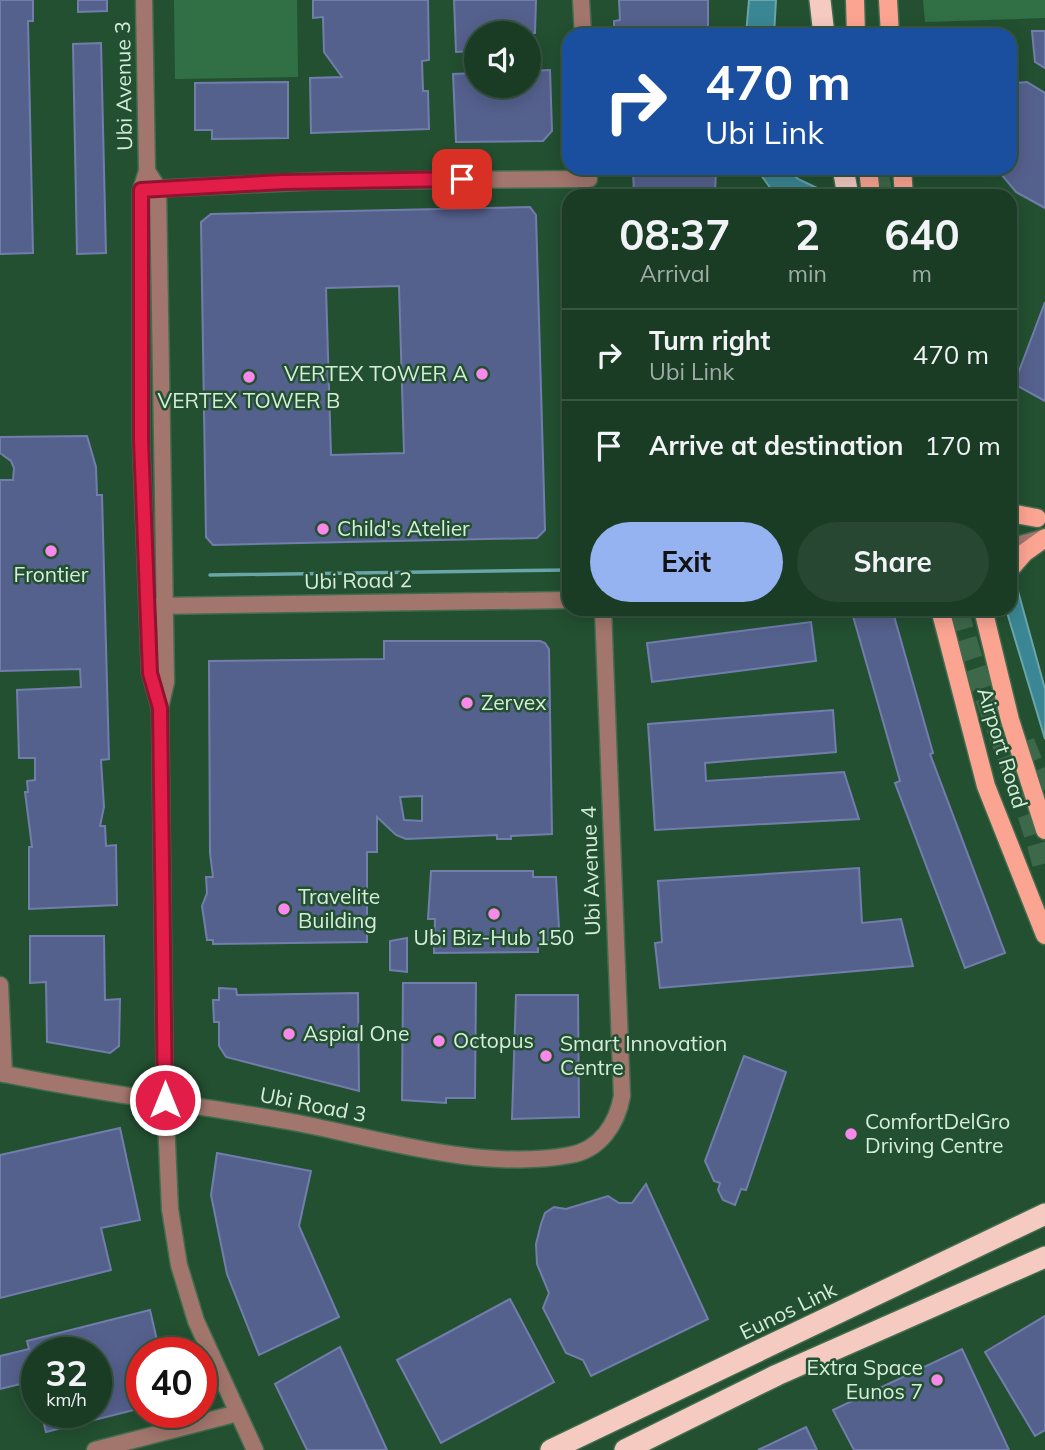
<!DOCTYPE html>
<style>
:root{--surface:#1a3c25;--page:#274732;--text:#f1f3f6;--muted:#9fada7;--line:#385642;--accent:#95b2f1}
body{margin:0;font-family:Mulish,sans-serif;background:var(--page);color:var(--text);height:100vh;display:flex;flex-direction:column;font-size:26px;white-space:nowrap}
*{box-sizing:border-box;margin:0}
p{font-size:23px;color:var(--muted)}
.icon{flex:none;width:38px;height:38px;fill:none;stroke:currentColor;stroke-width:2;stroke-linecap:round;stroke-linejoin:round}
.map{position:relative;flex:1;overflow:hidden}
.details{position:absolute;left:562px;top:189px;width:455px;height:427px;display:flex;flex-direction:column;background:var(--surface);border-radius:21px;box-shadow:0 4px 18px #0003,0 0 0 2px var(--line)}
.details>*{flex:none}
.top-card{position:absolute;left:562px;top:28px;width:455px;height:147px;border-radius:21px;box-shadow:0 4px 18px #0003,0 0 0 2px var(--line);background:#1a4fa0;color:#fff;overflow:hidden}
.fabs{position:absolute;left:464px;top:21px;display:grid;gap:14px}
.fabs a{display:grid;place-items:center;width:77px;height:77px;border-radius:50%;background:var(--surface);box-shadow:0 4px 18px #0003,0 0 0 2px var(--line);font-size:35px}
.speed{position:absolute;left:21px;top:1337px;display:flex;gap:14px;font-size:35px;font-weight:700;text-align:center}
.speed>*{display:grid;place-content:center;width:91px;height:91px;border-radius:50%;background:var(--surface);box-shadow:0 4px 18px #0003,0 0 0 2px var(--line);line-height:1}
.speed small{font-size:18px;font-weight:400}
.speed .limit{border:10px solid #d22;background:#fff;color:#111}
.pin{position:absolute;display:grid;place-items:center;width:60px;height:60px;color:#fff;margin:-30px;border-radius:14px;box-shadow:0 4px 10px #0006}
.me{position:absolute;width:77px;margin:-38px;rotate:0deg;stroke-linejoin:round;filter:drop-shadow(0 0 5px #0008)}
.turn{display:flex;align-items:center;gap:24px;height:147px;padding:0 28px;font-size:32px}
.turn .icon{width:91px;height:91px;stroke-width:2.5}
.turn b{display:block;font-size:49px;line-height:60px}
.eta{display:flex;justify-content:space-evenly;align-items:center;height:119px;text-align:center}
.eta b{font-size:42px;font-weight:700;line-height:49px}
.cta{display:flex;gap:14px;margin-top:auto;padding:14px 28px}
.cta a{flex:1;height:80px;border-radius:42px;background:var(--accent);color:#111;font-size:28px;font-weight:700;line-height:80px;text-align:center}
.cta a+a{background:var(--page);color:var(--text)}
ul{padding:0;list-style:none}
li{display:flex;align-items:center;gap:21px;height:91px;padding:0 28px;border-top:2px solid var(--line)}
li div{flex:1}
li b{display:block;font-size:26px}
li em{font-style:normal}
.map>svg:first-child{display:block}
</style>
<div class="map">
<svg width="1045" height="1450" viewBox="0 0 1045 1450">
<rect width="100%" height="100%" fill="#235031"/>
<g fill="#317045">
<path d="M 174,0 L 297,0 L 298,77 L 175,79 Z"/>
<path d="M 923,0 L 1045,0 L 1045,18 L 925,22 Z"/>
</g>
<g fill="#3b8694" stroke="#69a5a9" stroke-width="2">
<path d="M 749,0 L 776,0 L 774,35 L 746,35 Z"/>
<path d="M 756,168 L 788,168 L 798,179 L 834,196 L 776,196 Z"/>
<path d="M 1010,562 L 1045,689 L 1045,739 L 1006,609 L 1010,609 Z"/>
</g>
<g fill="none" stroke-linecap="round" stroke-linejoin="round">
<path stroke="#69a5a9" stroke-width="3.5" d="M 210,575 L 569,570"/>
</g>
<g fill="#55618d" stroke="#717eac" stroke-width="2" fill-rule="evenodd">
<path d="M 0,0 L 33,0 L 33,21 L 28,21 L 33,253 L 0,254 Z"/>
<path d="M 78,0 L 107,0 L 107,11 L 78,12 Z"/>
<path d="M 313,0 L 428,0 L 429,60 L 422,61 L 423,91 L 428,91 L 429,129 L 311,133 L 310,78 L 342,77 L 324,52 L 323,17 L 313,18 Z"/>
<path d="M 454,0 L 536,0 L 535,33 L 476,33 L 476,51 L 456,52 Z"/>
<path d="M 619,0 L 708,0 L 708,35 L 614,35 L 614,21 L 620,20 Z"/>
<path d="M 1032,31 L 1045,31 L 1045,68 L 1035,62 Z"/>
<path d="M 101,43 L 106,253 L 77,254 L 73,44 Z"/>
<path d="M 550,70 L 552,131 L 543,141 L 456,142 L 453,74 L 476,73 L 476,86 L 528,86 L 528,71 Z"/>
<path d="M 288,82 L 288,138 L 212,139 L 212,130 L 195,130 L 195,83 Z"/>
<path d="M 1027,82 L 1045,93 L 1045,208 L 1016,192 L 996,168 L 1010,168 L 1010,90 L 1015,83 Z"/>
<path d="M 633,168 L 716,168 L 715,196 L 634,196 Z"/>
<path d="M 530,207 L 536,215 L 545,530 L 537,538 L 213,545 L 206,537 L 201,222 L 211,214 ZM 399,286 L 404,453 L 331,455 L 326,288 Z"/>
<path d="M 1045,302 L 1045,401 L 1018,386 L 1016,379 Z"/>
<path d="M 87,436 L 96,467 L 97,495 L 102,495 L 109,759 L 101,760 L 104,807 L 100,826 L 105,826 L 106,846 L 116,845 L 117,905 L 29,909 L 29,847 L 32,847 L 25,792 L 28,792 L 27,781 L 35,780 L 35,758 L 19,758 L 17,690 L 81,687 L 80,669 L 0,671 L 0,480 L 13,480 L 14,468 L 11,461 L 0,453 L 0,437 Z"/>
<path d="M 851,609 L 892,609 L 933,753 L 930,754 L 1005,953 L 965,968 L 895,783 L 900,781 Z"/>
<path d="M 811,622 L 816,661 L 652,682 L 647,643 Z"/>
<path d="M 384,641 L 540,641 L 545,643 L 549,649 L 552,834 L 511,836 L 511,839 L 497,839 L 497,835 L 406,839 L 396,835 L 377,817 L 377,852 L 367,852 L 367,942 L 213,944 L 213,940 L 207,940 L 202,906 L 207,893 L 206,877 L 213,877 L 210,853 L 209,661 L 384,659 ZM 422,796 L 422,821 L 404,820 L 400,797 Z"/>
<path d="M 833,710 L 836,752 L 705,763 L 706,781 L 844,772 L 859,819 L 655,830 L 648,724 Z"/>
<path d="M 859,868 L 862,923 L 901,919 L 913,966 L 660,988 L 655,943 L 662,942 L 658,881 Z"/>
<path d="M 431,871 L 533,871 L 533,877 L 556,877 L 560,945 L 538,945 L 538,952 L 434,953 L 435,919 L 428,919 Z"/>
<path d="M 30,936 L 104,936 L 105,1000 L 120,999 L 119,1046 L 110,1053 L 47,1042 L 46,982 L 30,983 Z"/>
<path d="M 407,938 L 407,972 L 390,970 L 390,941 Z"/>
<path d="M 403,983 L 476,983 L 475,1098 L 446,1098 L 446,1103 L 402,1100 Z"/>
<path d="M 219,988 L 236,989 L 237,995 L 358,993 L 359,1091 L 226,1057 L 219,1046 L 219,1022 L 214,1022 L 213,1000 L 219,1000 Z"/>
<path d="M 516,995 L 578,995 L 579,1117 L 512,1119 Z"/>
<path d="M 744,1056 L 786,1072 L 746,1190 L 741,1189 L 735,1205 L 723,1200 L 718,1190 L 720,1183 L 714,1181 L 705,1161 Z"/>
<path d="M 120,1128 L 140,1220 L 101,1228 L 111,1270 L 0,1298 L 0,1155 Z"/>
<path d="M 217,1153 L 311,1171 L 299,1226 L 339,1317 L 259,1355 L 227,1274 L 211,1195 Z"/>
<path d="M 646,1184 L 708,1319 L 591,1376 L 583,1360 L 566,1353 L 543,1308 L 549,1293 L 537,1264 L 536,1244 L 541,1224 L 545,1213 L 554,1207 L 566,1209 L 608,1196 L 619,1203 L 632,1203 Z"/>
<path d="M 510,1299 L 554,1382 L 441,1443 L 397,1360 Z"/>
<path d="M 150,1310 L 159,1349 L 142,1353 L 142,1408 L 46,1432 L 41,1412 L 96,1412 L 96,1353 L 37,1353 L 37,1380 L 0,1389 L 0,1356 L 29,1349 L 27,1341 Z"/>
<path d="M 1045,1316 L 1045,1430 L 1035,1436 L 985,1352 Z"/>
<path d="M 340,1347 L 387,1450 L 307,1450 L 275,1384 Z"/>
<path d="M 962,1349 L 1009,1450 L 854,1450 L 833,1410 Z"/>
<path d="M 806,1427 L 817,1450 L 758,1450 Z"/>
</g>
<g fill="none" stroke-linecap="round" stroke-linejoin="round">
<g stroke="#3e684a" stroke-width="21" stroke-dasharray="21 10" stroke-linecap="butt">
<path d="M 878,168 L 882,196"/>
<path d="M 958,609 C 980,699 1023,783 1045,873"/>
<path d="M 1024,742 L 1045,793"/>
</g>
<defs>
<g id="minor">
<path d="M 144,0 L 147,171 L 141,190 L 141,441 L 150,673 L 159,705"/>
<path d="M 581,0 L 583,35"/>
<path d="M 147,171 L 158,188 L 166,682 L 160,708 L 165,1099 L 170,1209 L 179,1265 L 196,1321 L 255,1450"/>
<path d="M 150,189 L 321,181 L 589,179"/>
<path d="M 1010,547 L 1043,538"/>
<path d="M 155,606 L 569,600"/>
<path d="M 0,985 L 4,1074"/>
<path d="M 0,1073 C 95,1093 192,1104 287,1121 C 375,1137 480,1172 570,1155 C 600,1150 617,1124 622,1096 L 603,609"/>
<path d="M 95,1450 L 238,1413"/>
</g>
<g id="major">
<path d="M 855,0 L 856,35"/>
<path d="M 888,0 L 890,35"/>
<path d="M 868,168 L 871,196"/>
<path d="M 902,168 L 904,196"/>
<path d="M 1010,513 L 1037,518"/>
<path d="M 1010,569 L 1024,553 L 1045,538"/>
<path d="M 940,609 L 986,786 L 1045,935"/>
<path d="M 983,609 L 1010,720 L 1045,830"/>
</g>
<g id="highway">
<path d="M 820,0 L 824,35"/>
<path d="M 843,168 L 848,196"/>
<path d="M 551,1450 L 1045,1214"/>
<path d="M 625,1450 L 777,1375 L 1045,1257"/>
</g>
</defs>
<use href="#minor" stroke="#436c4f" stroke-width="19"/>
<use href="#major" stroke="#436c4f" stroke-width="21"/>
<use href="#highway" stroke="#436c4f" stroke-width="24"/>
<use href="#minor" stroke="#a2766d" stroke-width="16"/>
<use href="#major" stroke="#fca492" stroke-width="18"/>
<use href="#highway" stroke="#f5cac1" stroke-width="21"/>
</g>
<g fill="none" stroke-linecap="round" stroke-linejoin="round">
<defs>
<path id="route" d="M 165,1100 L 160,708 L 150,673 L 141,440 L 141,190 L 283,182 L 462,179"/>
</defs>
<use href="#route" stroke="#92132f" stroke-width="18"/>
<use href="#route" stroke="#e11d48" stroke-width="12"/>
</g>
<g fill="#f888ea" stroke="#235031" stroke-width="2.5">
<circle cx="482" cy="374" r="7"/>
<circle cx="249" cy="377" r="7"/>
<circle cx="323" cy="529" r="7"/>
<circle cx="51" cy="551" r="7"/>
<circle cx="467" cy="703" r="7"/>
<circle cx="284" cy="909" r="7"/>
<circle cx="494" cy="914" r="7"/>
<circle cx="289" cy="1034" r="7"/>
<circle cx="439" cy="1041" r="7"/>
<circle cx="546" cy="1056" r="7"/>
<circle cx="851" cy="1134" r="7"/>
<circle cx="937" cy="1380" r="7"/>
</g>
<g text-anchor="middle" stroke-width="5" stroke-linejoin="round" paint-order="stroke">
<g font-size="21" fill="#d5edda" stroke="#235031">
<text transform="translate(124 86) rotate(-91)" y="7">Ubi Avenue 3</text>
<text transform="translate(358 581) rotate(-1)" y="7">Ubi Road 2</text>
<text transform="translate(1002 748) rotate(73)" y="7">Airport Road</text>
<text transform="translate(591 871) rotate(-92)" y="7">Ubi Avenue 4</text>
<text transform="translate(313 1105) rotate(11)" y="7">Ubi Road 3</text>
<text transform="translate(788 1311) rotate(-26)" y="7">Eunos Link</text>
</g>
<g font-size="21" fill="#d5edda" stroke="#235031" text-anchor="start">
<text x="468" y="381" text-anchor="end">VERTEX TOWER A</text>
<text x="249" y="408" text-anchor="middle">VERTEX TOWER B</text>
<text x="337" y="536">Child's Atelier</text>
<text x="51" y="582" text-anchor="middle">Frontier</text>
<text x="481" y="710">Zervex</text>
<text x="298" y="904">Travelite<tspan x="298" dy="24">Building</tspan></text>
<text x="494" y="945" text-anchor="middle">Ubi Biz-Hub 150</text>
<text x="303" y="1041">Aspial One</text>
<text x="453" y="1048">Octopus</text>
<text x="560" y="1051">Smart Innovation<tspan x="560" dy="24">Centre</tspan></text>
<text x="865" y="1129">ComfortDelGro<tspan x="865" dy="24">Driving Centre</tspan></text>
<text x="923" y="1375" text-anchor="end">Extra Space<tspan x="923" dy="24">Eunos 7</tspan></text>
</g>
</g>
</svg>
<div class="fabs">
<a><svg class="icon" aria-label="sound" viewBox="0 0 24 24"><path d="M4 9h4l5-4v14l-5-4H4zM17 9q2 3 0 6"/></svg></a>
</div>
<div class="speed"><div>32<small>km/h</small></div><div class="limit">40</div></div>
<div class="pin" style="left:462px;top:179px;background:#d93025"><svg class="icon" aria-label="arrive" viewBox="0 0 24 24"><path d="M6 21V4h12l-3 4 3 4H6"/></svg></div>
<svg class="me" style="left:165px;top:1100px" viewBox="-20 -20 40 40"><circle r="17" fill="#e11d48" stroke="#fff" stroke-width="3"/><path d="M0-11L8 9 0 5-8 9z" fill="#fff"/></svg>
<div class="top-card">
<div class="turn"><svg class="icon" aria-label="right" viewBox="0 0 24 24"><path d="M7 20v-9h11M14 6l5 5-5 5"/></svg><div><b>470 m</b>Ubi Link</div></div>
</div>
<section class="details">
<div class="eta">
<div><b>08:37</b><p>Arrival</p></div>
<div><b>2</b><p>min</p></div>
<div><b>640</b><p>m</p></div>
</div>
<ul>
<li><svg class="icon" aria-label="right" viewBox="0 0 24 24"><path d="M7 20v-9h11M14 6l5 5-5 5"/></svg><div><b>Turn right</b><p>Ubi Link</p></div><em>470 m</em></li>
<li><svg class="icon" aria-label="arrive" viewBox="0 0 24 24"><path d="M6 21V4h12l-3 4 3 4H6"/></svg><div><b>Arrive at destination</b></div><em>170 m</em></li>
</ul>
<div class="cta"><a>Exit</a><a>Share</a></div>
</section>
</div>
